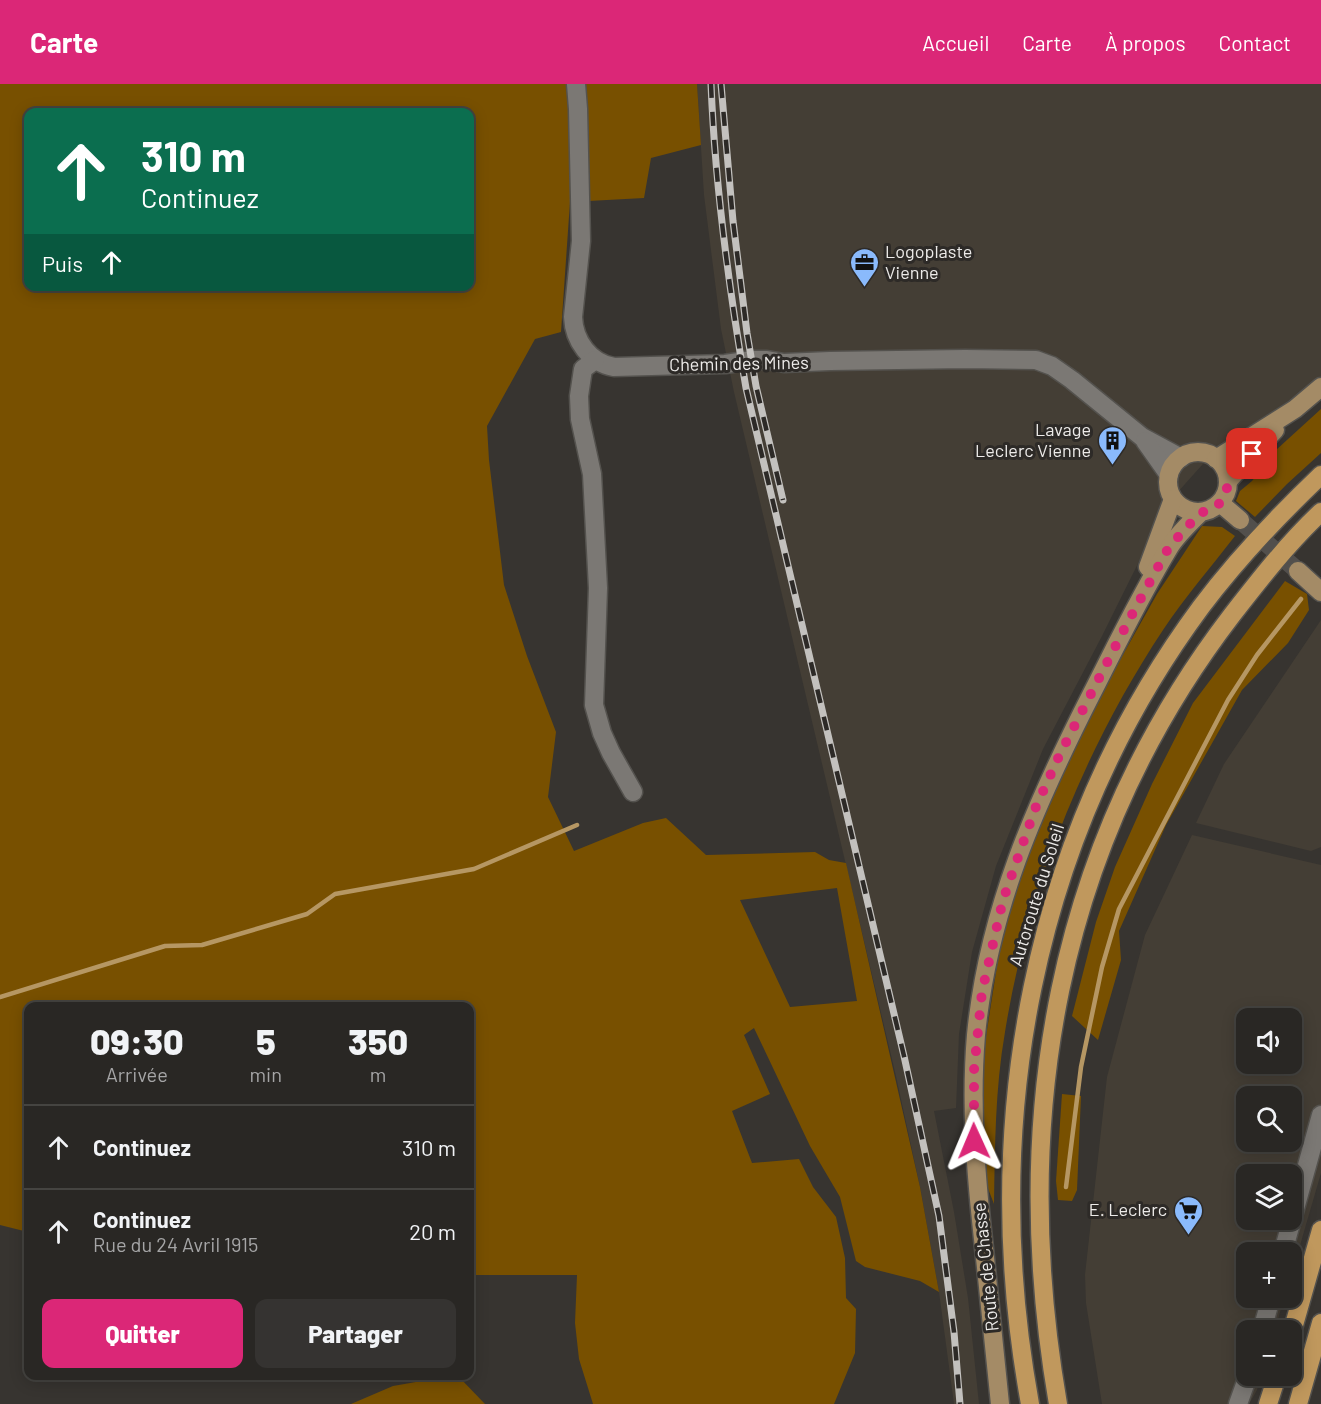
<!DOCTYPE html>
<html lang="fr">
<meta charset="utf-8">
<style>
:root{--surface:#292724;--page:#353331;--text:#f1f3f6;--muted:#a5a5a6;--line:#454441;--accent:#db2777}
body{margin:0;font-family:Barlow,sans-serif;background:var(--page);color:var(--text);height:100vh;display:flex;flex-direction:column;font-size:22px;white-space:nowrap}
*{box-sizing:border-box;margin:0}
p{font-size:20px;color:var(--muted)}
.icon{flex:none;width:33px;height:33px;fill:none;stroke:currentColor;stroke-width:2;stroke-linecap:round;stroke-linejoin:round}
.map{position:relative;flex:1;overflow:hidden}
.panel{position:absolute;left:24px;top:918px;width:450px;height:378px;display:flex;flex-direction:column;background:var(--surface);border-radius:12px;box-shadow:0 3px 15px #0003,0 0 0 2px var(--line)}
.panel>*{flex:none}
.guide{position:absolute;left:24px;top:24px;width:450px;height:183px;border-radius:12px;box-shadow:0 3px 15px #0003,0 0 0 2px var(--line);background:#0b6e4f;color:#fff;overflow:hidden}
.controls{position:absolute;left:1236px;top:924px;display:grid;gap:12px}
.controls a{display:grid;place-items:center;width:66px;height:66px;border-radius:12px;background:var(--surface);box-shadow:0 3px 15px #0003,0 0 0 2px var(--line);font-size:30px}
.pin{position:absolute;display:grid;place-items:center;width:51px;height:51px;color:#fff;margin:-26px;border-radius:12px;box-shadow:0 3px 9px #0006}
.me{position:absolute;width:66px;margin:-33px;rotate:359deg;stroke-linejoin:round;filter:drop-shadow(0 0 4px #0008)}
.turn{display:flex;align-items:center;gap:21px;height:126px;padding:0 18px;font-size:27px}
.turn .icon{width:78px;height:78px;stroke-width:2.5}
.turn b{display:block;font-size:42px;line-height:51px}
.then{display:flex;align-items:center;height:57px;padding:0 18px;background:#0003;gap:12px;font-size:22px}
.eta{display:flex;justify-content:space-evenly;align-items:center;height:102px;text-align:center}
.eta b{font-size:36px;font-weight:800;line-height:42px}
.primary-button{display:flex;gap:12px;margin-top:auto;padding:12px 18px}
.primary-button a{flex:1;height:69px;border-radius:12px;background:var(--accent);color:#fff;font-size:24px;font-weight:800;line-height:69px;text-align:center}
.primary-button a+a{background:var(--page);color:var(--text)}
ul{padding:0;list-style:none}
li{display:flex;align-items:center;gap:18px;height:84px;padding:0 18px;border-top:2px solid var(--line)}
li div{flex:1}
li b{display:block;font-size:22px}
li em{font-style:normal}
header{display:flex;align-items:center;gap:36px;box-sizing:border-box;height:84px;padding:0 30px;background:var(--accent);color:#fff}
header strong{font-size:28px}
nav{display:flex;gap:33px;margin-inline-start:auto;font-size:21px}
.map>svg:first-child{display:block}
</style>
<header>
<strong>Carte</strong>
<nav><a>Accueil</a><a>Carte</a><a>À propos</a><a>Contact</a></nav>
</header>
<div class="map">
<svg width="1321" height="1320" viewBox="0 0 1321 1320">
<rect width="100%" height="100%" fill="#373430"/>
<g fill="#443e35" fill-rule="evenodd">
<path d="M 697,0 L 1321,0 L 1321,296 L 1219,362 L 1168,419 L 1102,552 L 1043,665 L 996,782 L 972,868 L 959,950 L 956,1024 L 934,1027 L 954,1128 L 968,1214 L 979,1320 L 954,1320 L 939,1208 L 920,1103 L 896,992 L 734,308 L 721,245 L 704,111 Z"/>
<path d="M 1321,536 L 1321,763 L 1311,767 L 1196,739 L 1224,680 Z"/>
<path d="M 1192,751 L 1321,781 L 1321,1089 L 1292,1189 L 1292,1168 L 1246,1168 L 1246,1214 L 1284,1214 L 1275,1246 L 1246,1246 L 1246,1292 L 1261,1292 L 1257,1306 L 1249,1320 L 1102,1320 L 1086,1219 L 1085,1191 L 1107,993 L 1145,851 ZM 1246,934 L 1292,934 L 1292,980 L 1246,980 ZM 1246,1012 L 1292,1012 L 1292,1058 L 1246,1058 ZM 1246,1090 L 1292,1090 L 1292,1136 L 1246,1136 Z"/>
</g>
<g fill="#785000" fill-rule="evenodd">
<path d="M 0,0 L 697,0 L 701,61 L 651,74 L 644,114 L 570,118 L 561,248 L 535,255 L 487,342 L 489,376 L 504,501 L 527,572 L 556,648 L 548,713 L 574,767 L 643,739 L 666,734 L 706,771 L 815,768 L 829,776 L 846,779 L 920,1103 L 939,1208 L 920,1197 L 865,1183 L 856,1177 L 840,1113 L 810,1062 L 754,944 L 744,951 L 770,1010 L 732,1027 L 752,1079 L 799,1075 L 813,1103 L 836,1133 L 845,1174 L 846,1214 L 856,1225 L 855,1269 L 834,1320 L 593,1320 L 579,1275 L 575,1239 L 577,1191 L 470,1191 L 470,922 L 28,922 L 28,1148 L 0,1141 ZM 28,28 L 470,28 L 470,202 L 28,202 ZM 837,804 L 857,917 L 790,923 L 740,816 Z"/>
<path d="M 1321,325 L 1321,369 L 1287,400 L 1255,433 L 1236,417 L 1240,407 L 1252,397 L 1276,366 Z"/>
<path d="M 1202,442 L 1222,443 L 1235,452 C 1211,483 1185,513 1163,546 C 1083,667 1028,805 1005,948 C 995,1005 995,1063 994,1120 L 984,1094 L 981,1019 L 985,959 L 999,869 L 1018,798 L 1039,739 L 1093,624 L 1157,510 Z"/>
<path d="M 1285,497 L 1307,510 L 1309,526 L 1288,559 L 1242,606 L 1166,741 L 1119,847 L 1121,876 L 1098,956 L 1072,932 L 1096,838 L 1115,783 L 1152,700 L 1193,619 Z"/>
<path d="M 1062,1010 L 1081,1012 L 1077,1106 L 1072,1117 L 1058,1116 L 1056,1097 Z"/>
<path d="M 450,1292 L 458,1292 L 485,1320 L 351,1320 L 393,1302 Z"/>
</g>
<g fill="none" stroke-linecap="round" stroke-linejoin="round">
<g stroke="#b69763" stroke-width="4.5">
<path d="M 0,913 L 165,862 L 202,861 L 307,830 L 335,810 L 474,785 L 577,741"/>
<path d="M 1066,1103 L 1081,983 L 1102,883 L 1119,825 L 1228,616 L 1257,571 L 1301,515"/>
</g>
<path stroke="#524f4c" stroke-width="18" stroke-dasharray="18 9" stroke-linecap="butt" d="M 1240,436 L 1298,487"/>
<defs>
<g id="minor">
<path d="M 576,0 L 578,25 L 581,157 L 573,233 C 574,257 590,279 614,283 L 725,280 L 753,276 L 767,276 L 784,279 L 830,277 L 965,275 L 1036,276 L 1052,282 L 1072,296 L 1142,353 L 1181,374"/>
<path d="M 595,276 L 583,285 L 579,312 L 580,335 L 592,390 L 598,504 L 594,621 L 602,649 L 611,669 L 633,708"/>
<path d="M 1145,357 L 1169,391"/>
<path d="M 1283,1168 L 1321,1031"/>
<path d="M 1262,1246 L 1271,1214"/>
<path d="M 1238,1320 L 1248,1292"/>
</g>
<g id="major">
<circle cx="1198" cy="398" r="30"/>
<path d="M 1216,375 L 1295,325 L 1321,303"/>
<path d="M 1228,397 L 1275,346"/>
<path d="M 1220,419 L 1240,436"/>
<path d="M 1148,483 L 1173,415"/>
<path d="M 1298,487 L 1321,508"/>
<path d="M 1000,1320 C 995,1268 989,1216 984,1164 C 976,1093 970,1022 976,951 C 988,827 1035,721 1091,611 C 1116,562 1140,512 1169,464 C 1177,451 1189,440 1200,429"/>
</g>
<g id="highway">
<path d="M 1292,1248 L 1321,1146"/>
<path d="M 1030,1320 C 979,1041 1031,753 1201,523 C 1237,475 1278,432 1321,391"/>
<path d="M 1058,1320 C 1009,1037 1055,762 1232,531 C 1260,495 1288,459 1321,428"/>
<path d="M 1268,1320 L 1277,1292"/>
<path d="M 1298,1320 L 1321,1239"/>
</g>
</defs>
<use href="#minor" stroke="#54524e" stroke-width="21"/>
<use href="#major" stroke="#54524e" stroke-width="21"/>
<use href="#highway" stroke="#54524e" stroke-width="21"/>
<use href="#minor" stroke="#7b7874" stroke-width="18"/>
<use href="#major" stroke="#a48b66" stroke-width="18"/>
<use href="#highway" stroke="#c0985d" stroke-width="18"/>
<defs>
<g id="rail">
<path d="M 711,0 C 715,101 729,205 746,304 L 904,972 L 939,1132 L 954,1248 L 960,1320"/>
<path d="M 721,0 L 733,137 L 747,249 L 756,302 L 783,416"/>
</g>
</defs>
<use href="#rail" stroke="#c3c1be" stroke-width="7"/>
<use href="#rail" stroke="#2d2a27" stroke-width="4.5" stroke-dasharray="14" stroke-linecap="butt"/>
</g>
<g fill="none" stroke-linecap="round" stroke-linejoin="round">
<path stroke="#db2777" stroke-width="10" stroke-dasharray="0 18" d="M 974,1057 L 974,986 L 982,908 L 1003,816 L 1035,725 L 1060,670 L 1129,536 L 1169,463 L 1200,429 L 1212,425 L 1220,419 L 1226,410 L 1228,397 L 1252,370"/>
</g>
<defs>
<symbol id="office-pin" viewBox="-11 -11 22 30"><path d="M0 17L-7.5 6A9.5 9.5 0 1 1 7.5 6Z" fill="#8abafc" stroke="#2d2a27"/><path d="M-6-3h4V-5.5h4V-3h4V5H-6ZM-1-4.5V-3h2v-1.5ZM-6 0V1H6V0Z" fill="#111"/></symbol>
<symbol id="building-pin" viewBox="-11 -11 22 30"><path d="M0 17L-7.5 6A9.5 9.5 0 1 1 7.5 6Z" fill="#8abafc" stroke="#2d2a27"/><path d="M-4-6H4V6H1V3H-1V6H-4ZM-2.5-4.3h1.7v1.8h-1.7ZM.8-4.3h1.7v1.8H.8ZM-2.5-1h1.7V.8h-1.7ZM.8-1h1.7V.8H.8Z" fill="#111"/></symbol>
<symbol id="supermarket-pin" viewBox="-11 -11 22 30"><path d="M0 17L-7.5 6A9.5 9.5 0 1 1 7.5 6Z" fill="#8abafc" stroke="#2d2a27"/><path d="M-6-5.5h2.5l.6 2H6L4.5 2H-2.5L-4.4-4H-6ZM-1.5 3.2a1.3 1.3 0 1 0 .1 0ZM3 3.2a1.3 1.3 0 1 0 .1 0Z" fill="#111"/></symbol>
</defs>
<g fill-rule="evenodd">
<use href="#office-pin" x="848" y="162" width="33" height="45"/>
<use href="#building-pin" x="1096" y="340" width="33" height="45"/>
<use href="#supermarket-pin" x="1172" y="1110" width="33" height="45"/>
</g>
<g text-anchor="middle" stroke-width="6" stroke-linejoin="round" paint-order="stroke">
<g font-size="18" fill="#edebe9" stroke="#2d2a27" text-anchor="end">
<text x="885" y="174" text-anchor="start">Logoplaste<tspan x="885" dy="21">Vienne</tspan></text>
<text x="1091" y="352">Lavage<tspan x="1091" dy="21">Leclerc Vienne</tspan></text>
<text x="1167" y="1132">E. Leclerc</text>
</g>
<g font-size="18" fill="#edebe9" stroke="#2d2a27">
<text transform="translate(739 280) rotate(-1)" y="6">Chemin des Mines</text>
<text transform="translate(1037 811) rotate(-73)" y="6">Autoroute du Soleil</text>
<text transform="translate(986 1183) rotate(-96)" y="6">Route de Chasse</text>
</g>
</g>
</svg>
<div class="controls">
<a><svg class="icon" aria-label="sound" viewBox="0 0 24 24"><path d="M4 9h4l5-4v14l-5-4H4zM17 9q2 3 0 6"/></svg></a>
<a><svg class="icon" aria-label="search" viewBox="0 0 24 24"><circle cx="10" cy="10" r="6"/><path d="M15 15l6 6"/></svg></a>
<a><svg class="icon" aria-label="layers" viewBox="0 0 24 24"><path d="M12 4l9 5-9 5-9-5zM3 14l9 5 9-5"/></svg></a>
<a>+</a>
<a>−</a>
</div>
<div class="pin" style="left:1252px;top:370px;background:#d93025"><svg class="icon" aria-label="arrive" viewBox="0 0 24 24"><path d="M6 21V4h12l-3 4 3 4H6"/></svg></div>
<svg class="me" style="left:974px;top:1057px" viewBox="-20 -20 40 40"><path d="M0-17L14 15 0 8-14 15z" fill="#db2777" stroke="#fff" stroke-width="4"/></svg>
<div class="guide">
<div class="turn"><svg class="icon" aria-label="ahead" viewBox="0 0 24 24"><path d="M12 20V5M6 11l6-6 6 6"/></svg><div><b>310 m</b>Continuez</div></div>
<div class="then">Puis<svg class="icon" aria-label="ahead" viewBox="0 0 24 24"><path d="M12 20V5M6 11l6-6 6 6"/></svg></div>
</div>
<section class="panel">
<div class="eta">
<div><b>09:30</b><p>Arrivée</p></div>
<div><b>5</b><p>min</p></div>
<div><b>350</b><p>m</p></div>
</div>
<ul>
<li><svg class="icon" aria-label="ahead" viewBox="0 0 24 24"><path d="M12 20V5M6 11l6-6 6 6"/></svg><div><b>Continuez</b></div><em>310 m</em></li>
<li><svg class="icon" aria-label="ahead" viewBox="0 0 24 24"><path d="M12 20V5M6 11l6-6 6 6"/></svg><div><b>Continuez</b><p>Rue du 24 Avril 1915</p></div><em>20 m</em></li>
</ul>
<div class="primary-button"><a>Quitter</a><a>Partager</a></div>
</section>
</div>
